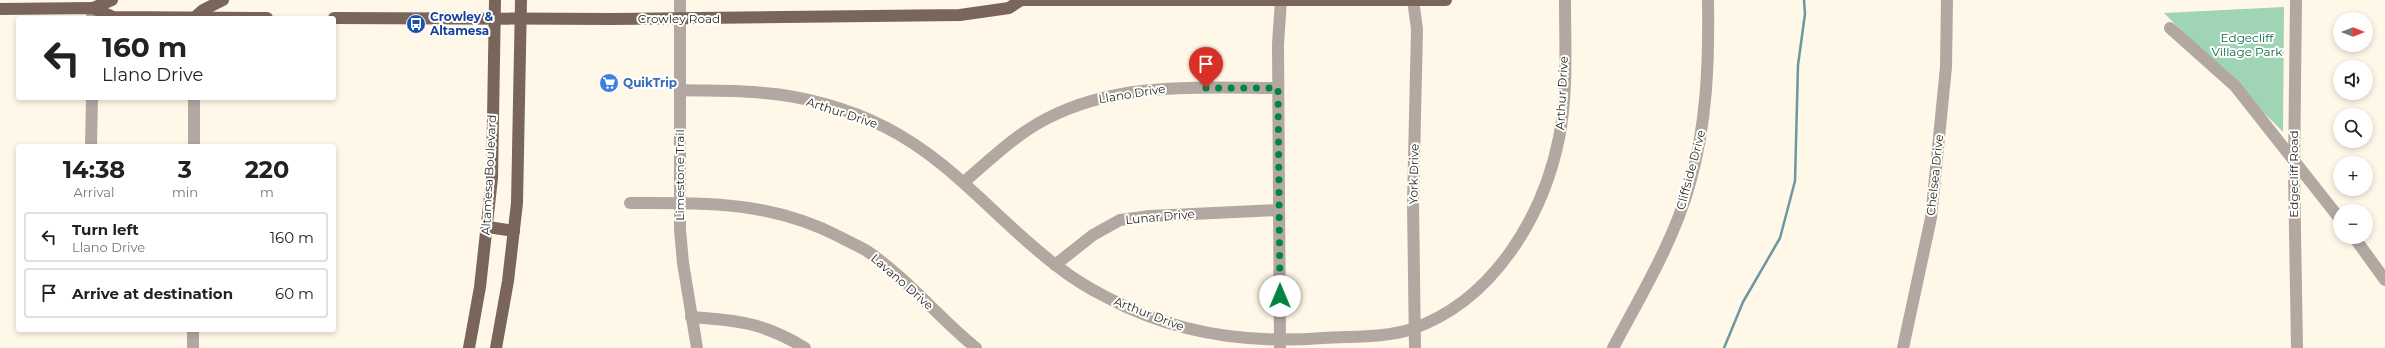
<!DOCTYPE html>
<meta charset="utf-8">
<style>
:root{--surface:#fff;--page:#f2f2f2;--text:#222;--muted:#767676;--line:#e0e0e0}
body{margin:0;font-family:Montserrat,sans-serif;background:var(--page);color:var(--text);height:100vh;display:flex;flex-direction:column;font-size:15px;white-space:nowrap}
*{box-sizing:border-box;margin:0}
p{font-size:13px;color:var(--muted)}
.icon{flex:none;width:22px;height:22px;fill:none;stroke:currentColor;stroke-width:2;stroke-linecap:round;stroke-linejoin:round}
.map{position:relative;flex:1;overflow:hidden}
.side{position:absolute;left:16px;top:144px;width:320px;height:188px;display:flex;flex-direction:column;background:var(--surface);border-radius:4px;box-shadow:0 2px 6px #0003}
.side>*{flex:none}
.banner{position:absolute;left:16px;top:16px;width:320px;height:84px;border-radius:4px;box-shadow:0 2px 6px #0003;background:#fff;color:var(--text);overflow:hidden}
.needle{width:26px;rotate:90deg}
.buttons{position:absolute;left:2333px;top:12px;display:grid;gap:8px}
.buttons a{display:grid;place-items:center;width:40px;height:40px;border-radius:50%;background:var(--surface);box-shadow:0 2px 6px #0003;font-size:20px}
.pin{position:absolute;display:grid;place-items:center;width:34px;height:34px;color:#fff;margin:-41px -17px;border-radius:50% 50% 50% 0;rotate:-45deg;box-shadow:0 0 4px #0007}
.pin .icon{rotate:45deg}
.me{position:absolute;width:44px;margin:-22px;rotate:0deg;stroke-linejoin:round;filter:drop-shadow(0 0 3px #0008)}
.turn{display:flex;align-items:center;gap:14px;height:84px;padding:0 20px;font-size:18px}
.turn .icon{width:52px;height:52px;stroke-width:2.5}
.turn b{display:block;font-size:28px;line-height:34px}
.eta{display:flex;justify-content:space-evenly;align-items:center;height:68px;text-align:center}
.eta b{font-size:24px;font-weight:700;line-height:28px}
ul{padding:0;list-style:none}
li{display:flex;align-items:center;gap:12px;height:50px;margin:0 8px 6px;padding:0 12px;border:2px solid var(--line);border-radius:4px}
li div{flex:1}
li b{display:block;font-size:15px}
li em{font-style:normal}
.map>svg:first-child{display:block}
</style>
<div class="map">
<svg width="2385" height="348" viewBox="0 0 2385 348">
<rect width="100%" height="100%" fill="#fff7e7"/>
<path fill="#9fd4b5" d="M 2284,7 L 2283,132 L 2164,13 Z"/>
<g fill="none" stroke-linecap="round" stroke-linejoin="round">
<path stroke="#6c97a3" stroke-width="2.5" d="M 1724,348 L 1743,302 L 1780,238 L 1795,181 L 1798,65 L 1805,14 L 1804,0"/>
<g stroke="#b3a7a1" stroke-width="12">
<path d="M 680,0 L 680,230 L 683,263 L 697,348"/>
<path d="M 1413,0 L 1417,29 L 1413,203 L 1415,348"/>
<path d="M 2296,0 L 2294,172 L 2297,348"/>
<path d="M 92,18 L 93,8"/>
<path d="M 2170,28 L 2235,86 L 2340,219"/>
<path d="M 680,90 C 708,91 736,90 764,93 C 804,96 849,109 885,127 C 954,162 997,221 1057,266 C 1072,278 1090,289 1108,298 C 1174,333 1248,344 1323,338 C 1351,336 1385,338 1412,329 C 1493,301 1543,217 1559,138 C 1568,93 1565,45 1565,0"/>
<path d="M 91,146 L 92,98"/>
<path d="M 194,146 L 194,98"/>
<path d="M 964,182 C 990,160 1015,135 1046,119 C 1118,81 1200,88 1278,88"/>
<path d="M 630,203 C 708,203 770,201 840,237 C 849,242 859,246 867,251 C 908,279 939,318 976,348"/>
<path d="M 2354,237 L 2385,280"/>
<path d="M 1055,265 L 1093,235 L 1120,220 L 1150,216 L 1279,210"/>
<path d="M 691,317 C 737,320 765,323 805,348"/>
<path d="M 193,348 L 193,330"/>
<path d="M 1280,348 L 1278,44 L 1281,0"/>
<path d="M 1613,348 C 1641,295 1674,241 1690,183 C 1707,123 1709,62 1708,0"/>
<path d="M 1903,348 L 1931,218 L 1946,67 L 1947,0"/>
</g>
<g stroke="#7a655a" stroke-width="12">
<path d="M 1020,0 L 1446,0"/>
<path d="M 93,8 L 112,0"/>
<path d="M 0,9 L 93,8 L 113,17 L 267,18"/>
<path d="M 194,18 L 203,10 L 223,0"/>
<path d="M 334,18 L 614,19 L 960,15 L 1009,8 L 1021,0"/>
<path d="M 488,227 L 514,231"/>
<path d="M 469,348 L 480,287 L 492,178 L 495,0"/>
<path d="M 496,348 L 508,281 L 517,203 L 521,0"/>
</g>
</g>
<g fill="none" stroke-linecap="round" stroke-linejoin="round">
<path stroke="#008641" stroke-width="7" stroke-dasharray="0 12.6" d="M 1206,88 L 1278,88 L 1280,296"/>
</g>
<defs>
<symbol id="bus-disc" viewBox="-11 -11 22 22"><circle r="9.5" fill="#1a4fb4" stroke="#fff"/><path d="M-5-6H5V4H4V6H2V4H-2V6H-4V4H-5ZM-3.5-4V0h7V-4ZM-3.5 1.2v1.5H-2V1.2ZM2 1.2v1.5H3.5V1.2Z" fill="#fff"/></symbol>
<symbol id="supermarket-disc" viewBox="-11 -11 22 22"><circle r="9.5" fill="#3f7fe0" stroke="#fff"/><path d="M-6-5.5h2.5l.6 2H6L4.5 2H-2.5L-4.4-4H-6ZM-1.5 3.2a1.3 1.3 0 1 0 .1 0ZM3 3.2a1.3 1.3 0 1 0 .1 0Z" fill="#fff"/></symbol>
</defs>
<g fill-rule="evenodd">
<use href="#bus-disc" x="405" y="13" width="22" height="22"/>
<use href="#supermarket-disc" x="598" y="72" width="22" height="22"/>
</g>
<g text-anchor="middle" stroke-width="4" stroke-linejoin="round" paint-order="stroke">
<g font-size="12" font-weight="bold" fill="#164399" stroke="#fff" text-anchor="start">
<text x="430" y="21">Crowley &amp;<tspan x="430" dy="14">Altamesa</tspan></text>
</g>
<g font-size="12" fill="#2d281e" stroke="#fff">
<text x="679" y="23">Crowley Road</text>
<text transform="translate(1562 93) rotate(-87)" y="4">Arthur Drive</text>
<text transform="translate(1132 94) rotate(-9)" y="4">Llano Drive</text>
<text transform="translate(842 113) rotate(18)" y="4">Arthur Drive</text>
<text transform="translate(1691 170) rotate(-75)" y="4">Cliffside Drive</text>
<text transform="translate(1414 174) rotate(-89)" y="4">York Drive</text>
<text transform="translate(2294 174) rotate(-90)" y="4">Edgecliff Road</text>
<text transform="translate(489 175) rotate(-87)" y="4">Altamesa Boulevard</text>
<text transform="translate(680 175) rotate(-90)" y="4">Limestone Trail</text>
<text transform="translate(1935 175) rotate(-84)" y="4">Chelsea Drive</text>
<text transform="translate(1160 217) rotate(-5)" y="4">Lunar Drive</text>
<text transform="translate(902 282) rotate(41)" y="4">Lavano Drive</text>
<text transform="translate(1149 314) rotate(21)" y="4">Arthur Drive</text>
</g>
<g font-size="12" fill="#0c6943" stroke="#fff">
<text x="2247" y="42">Edgecliff<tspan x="2247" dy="14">Village Park</tspan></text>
</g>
<g font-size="12" font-weight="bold" fill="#366cbe" stroke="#fff" text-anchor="start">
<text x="623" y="87">QuikTrip</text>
</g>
</g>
</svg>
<div class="buttons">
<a><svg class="needle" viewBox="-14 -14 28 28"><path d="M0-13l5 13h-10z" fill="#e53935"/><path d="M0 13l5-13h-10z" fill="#767676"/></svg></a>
<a><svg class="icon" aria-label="sound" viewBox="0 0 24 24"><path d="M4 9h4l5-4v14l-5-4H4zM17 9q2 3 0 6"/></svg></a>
<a><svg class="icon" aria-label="search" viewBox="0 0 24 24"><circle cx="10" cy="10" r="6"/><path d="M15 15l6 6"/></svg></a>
<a>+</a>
<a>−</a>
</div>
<div class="pin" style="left:1206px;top:88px;background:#d93025"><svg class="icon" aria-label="arrive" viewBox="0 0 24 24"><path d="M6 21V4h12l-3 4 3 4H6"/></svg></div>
<svg class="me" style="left:1280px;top:296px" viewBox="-20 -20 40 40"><circle r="19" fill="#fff"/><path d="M0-13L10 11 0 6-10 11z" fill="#008641"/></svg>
<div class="banner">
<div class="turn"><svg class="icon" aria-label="left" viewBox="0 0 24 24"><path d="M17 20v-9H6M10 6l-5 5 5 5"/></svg><div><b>160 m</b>Llano Drive</div></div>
</div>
<section class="side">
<div class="eta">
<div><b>14:38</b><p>Arrival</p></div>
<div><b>3</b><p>min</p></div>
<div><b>220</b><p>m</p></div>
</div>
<ul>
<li><svg class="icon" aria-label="left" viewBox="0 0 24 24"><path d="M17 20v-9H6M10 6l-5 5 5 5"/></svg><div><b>Turn left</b><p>Llano Drive</p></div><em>160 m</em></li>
<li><svg class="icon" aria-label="arrive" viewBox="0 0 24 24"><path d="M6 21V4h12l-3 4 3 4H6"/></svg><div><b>Arrive at destination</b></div><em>60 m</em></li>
</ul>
</section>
</div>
